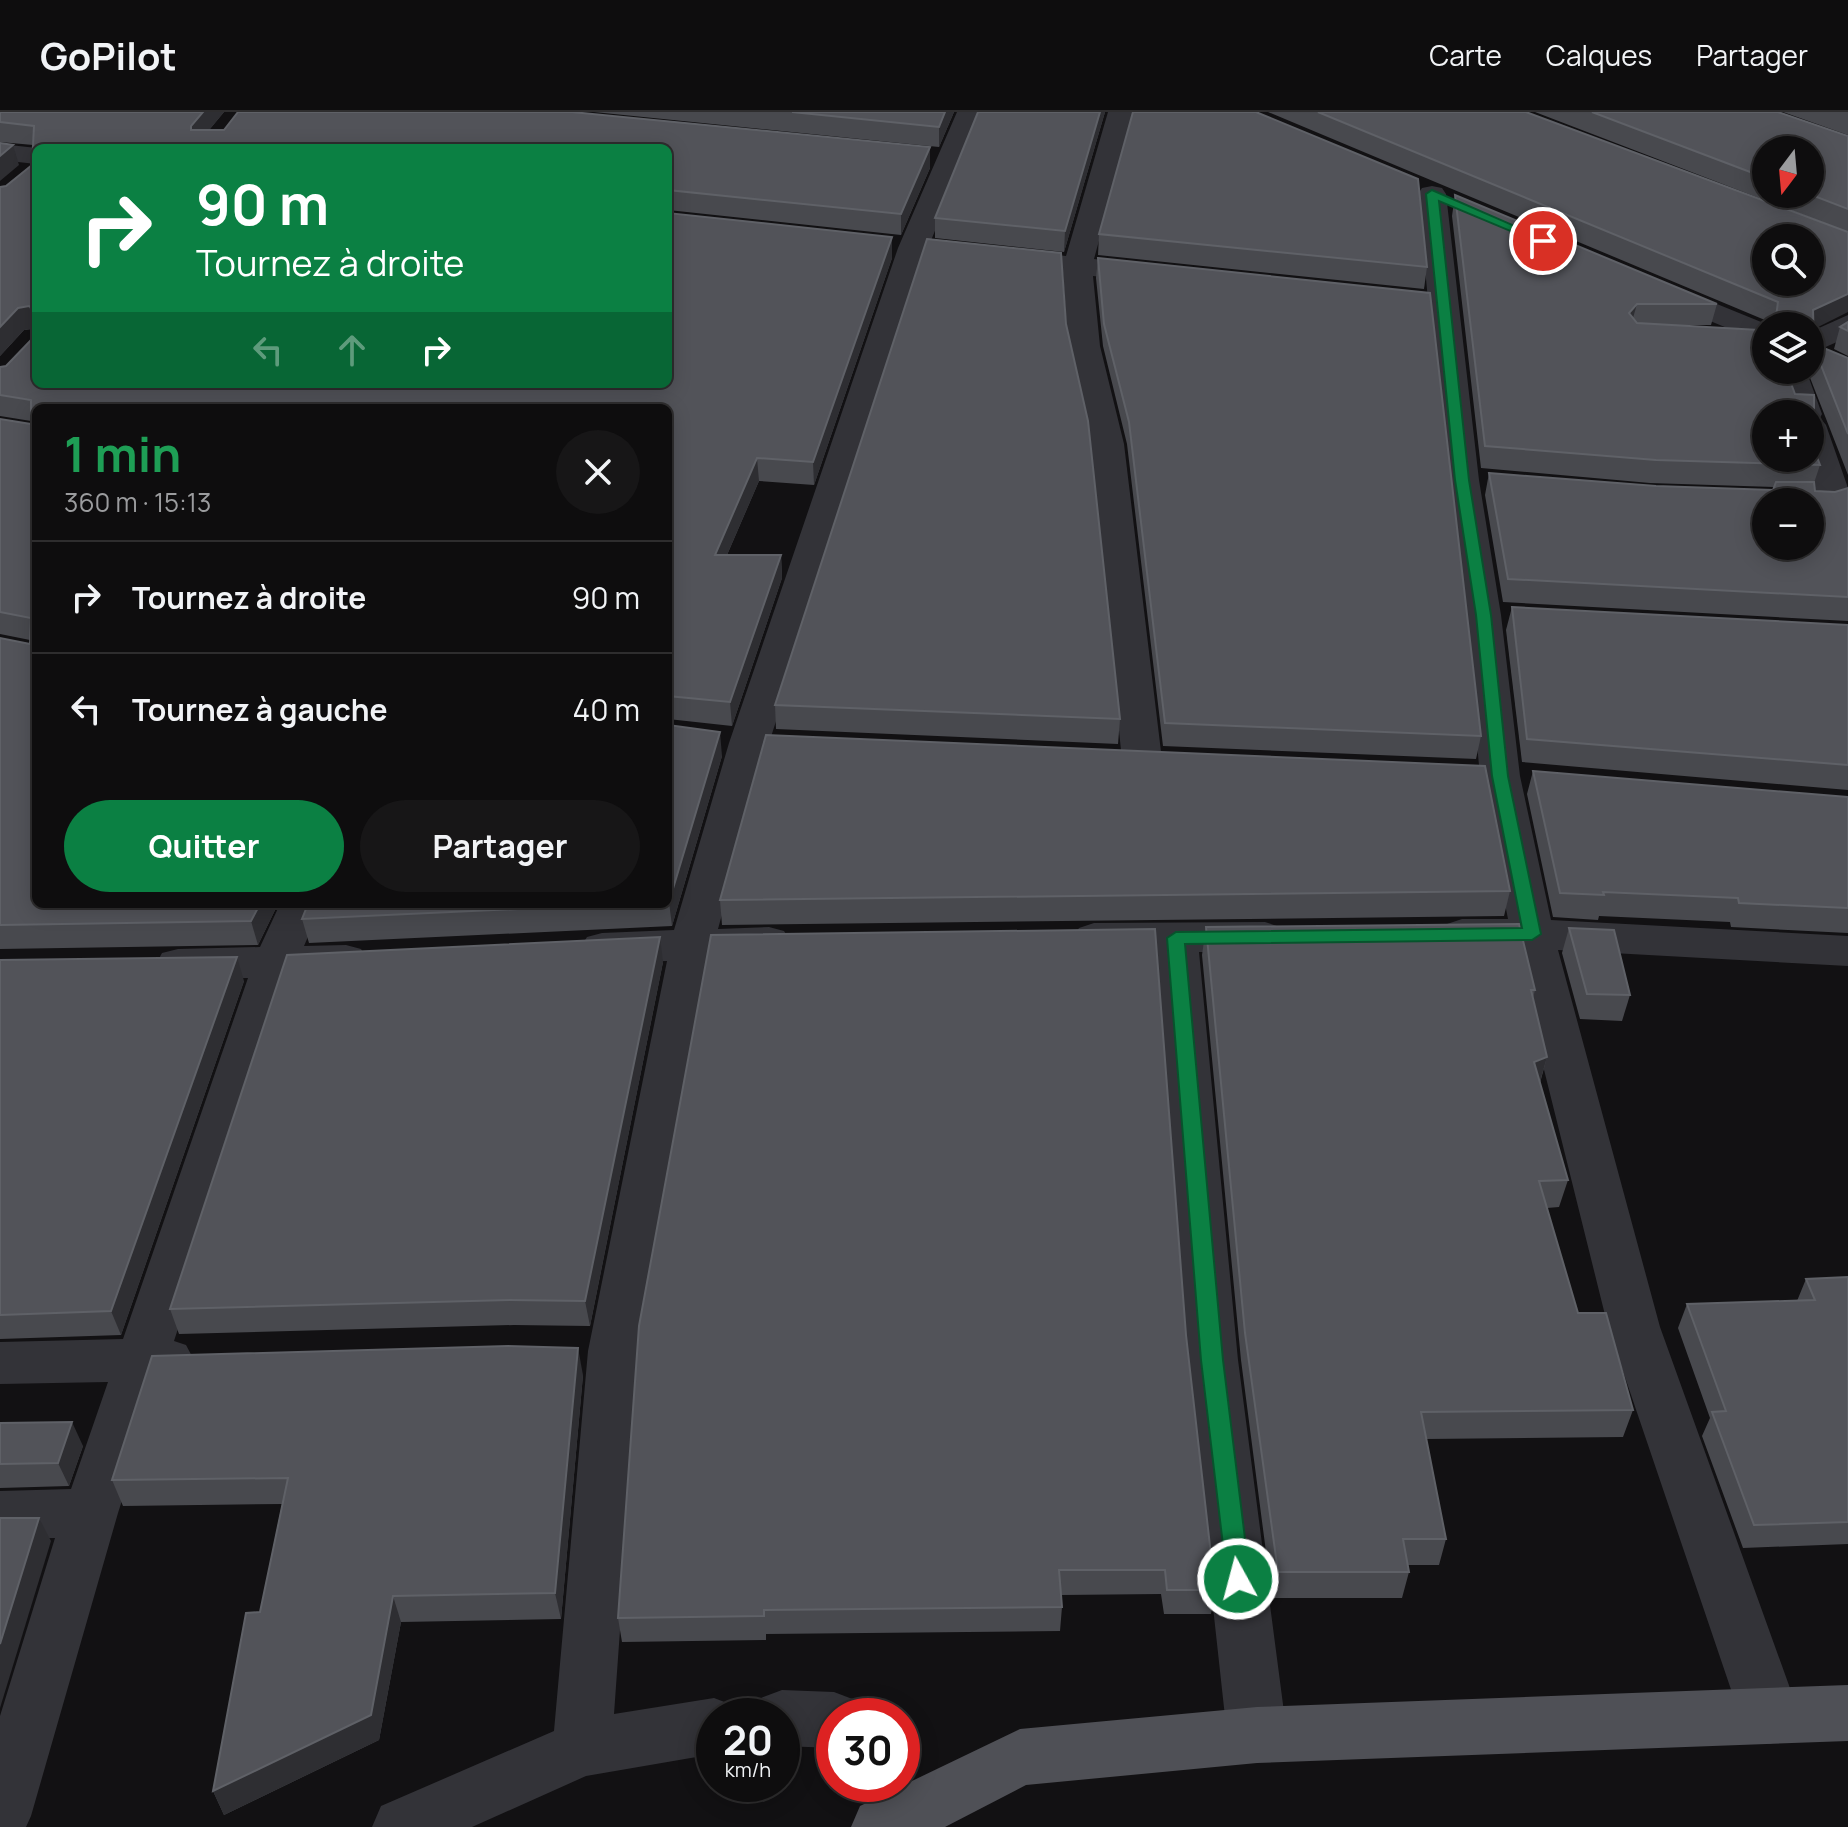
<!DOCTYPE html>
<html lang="fr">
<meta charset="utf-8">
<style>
:root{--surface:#0e0d0e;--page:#171617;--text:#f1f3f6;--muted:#9b9c9e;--line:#2e2d2e;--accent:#0b8043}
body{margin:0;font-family:Manrope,sans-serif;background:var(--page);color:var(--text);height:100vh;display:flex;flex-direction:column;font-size:30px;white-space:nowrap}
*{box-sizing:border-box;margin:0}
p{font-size:26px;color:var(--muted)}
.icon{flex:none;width:44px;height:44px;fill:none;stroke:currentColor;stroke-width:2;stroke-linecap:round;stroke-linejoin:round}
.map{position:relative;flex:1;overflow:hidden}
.details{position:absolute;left:32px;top:292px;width:640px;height:504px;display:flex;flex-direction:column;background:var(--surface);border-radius:12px;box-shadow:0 4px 20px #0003,0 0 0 2px var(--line)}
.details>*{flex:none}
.top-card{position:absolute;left:32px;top:32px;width:640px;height:244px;border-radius:12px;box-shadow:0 4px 20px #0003,0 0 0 2px var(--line);background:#0b8043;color:#fff;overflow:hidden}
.needle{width:52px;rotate:196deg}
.buttons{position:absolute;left:1752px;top:24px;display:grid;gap:16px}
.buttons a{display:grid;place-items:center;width:72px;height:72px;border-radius:50%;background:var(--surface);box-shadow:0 4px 20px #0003,0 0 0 2px var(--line);font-size:40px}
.speed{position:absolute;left:696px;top:1586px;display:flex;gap:16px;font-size:40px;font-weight:700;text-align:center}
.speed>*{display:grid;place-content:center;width:104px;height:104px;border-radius:50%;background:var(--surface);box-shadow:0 4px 20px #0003,0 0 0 2px var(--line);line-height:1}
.speed small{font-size:20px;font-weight:400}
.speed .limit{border:12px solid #d22;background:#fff;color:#111}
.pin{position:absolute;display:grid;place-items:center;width:68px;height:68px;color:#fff;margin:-34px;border:4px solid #fff;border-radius:50%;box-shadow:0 2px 8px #0007}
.me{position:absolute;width:88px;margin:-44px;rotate:353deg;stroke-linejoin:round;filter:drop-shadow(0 0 6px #0008)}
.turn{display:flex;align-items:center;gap:28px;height:168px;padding:0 32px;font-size:36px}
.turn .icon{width:104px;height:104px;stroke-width:2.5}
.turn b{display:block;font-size:56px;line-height:68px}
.lanes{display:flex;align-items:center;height:76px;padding:0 32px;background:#0003;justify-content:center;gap:40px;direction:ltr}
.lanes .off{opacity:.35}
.round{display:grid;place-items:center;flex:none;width:84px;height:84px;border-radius:42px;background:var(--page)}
.head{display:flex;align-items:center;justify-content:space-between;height:136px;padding:0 32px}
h1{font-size:48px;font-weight:700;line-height:60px;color:#1e9e55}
.primary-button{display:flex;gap:16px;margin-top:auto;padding:16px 32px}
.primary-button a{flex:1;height:92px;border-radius:48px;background:var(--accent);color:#fff;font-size:32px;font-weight:700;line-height:92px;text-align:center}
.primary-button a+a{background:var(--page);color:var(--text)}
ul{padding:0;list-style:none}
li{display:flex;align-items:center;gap:24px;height:112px;padding:0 32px;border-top:2px solid var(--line)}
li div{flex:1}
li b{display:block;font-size:30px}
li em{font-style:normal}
header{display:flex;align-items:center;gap:48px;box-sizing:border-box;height:112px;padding:0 40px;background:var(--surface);border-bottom:2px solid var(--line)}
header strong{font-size:38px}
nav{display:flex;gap:44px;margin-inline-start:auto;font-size:28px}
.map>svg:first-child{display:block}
</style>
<header>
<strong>GoPilot</strong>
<nav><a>Carte</a><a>Calques</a><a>Partager</a></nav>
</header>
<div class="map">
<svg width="1848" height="1715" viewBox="0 0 1848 1715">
<rect width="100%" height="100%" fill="#121113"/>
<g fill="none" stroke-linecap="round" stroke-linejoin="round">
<g fill="#333338" fill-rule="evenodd">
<path d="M 957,0 L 983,0 L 928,136 L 769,631 L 718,817 L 769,815 L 784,819 L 791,830 L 784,841 L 769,845 L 711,847 L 640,1239 L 614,1602 L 714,1586 L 735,1594 L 739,1604 L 714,1604 L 714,1642 L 586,1664 L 472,1715 L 372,1715 L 381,1694 L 554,1619 L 588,1239 L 667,849 L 602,851 L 587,847 L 580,836 L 587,825 L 602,821 L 674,818 L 729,631 L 898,136 Z"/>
<path d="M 1108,0 L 1134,0 L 1094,147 L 1166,156 L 1170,162 L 1166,168 L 1155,171 L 1093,164 L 1100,234 L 1124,332 L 1162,648 L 1156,657 L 1142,660 L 1128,657 L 1122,648 L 1090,332 L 1068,234 L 1063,161 L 995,152 L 990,146 L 995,140 L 1005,137 L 1066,144 Z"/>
<path d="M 0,32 L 37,36 L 36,52 L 0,48 Z"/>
<path d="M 1432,74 L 1442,76 L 1446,82 L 1479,368 L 1501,503 L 1520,664 L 1551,808 L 1848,824 L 1848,854 L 1558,838 L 1660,1215 L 1800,1604 L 1791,1624 L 1770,1632 L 1749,1624 L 1740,1604 L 1608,1215 L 1514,837 L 1462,837 L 1447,832 L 1440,822 L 1447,812 L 1462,807 L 1508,807 L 1480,664 L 1465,503 L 1445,368 L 1418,82 L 1422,76 Z"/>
<path d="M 1658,168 L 1771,214 L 1766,214 L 1766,232 L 1647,183 L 1643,177 L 1647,171 Z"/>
<path d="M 1848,203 L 1848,225 L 1810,242 L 1810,220 Z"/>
<path d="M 1774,258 L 1806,258 L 1822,302 L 1820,306 L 1826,313 L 1848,376 L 1847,395 L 1810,399 L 1810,390 L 1768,389 L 1773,382 L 1815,378 L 1804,346 L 1810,346 L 1810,302 L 1790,302 Z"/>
<path d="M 521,272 L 553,272 L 541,296 L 509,296 Z"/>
<path d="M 280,792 L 322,792 L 304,834 L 346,833 L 361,837 L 368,848 L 361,859 L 346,863 L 293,864 L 174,1229 L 186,1233 L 194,1248 L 186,1263 L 160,1269 L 118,1401 L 31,1704 L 26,1715 L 0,1715 L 0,1604 L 55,1426 L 0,1427 L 0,1379 L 71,1377 L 108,1270 L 0,1272 L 0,1230 L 123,1227 L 248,866 L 178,867 L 162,863 L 156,852 L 162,841 L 178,837 L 260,835 Z"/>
<path d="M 1265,810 L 1280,815 L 1287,825 L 1280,835 L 1265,840 L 1199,840 L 1238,1248 L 1287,1623 L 1278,1643 L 1257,1651 L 1236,1643 L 1227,1623 L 1186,1248 L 1155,840 L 1094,841 L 1079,836 L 1072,826 L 1079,816 L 1094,811 Z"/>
<path d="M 782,1578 L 834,1580 L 855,1588 L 862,1604 L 834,1604 L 834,1636 L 782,1634 L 782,1604 L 753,1604 L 761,1586 Z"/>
</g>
<path fill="#4f5056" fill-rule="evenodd" d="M 1848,1573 L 1848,1629 L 1257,1651 L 1026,1673 L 945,1715 L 851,1715 L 860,1694 L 1020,1617 L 1257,1595 Z"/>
</g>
<g fill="#48494e" fill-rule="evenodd">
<path d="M 0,0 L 224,0 L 209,18 L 224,18 L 238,0 L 572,0 L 930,35 L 930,56 L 901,123 L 668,98 L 668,36 L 36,36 L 36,272 L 303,272 L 299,277 L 315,277 L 319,272 L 518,272 L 516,276 L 538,277 L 540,272 L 668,272 L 668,101 L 892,125 L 892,146 L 814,373 L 759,369 L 727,443 L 781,443 L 782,466 L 732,614 L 668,607 L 668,296 L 36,296 L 36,792 L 278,792 L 258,833 L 0,837 L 0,526 L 30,532 L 30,528 L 0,522 L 0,307 L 31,312 L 31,309 L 0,304 L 0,255 L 6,254 L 32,227 L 32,217 L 24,218 L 0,244 L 0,75 L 6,74 L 32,53 L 33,33 L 0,30 Z"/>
<path d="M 594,0 L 954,0 L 939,35 Z"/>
<path d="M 979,0 L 1105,0 L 1064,140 L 935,126 L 935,106 Z"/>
<path d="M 1268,0 L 1526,0 L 1814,217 L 1814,232 L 1848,246 L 1848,363 L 1807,258 L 1810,258 L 1810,214 L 1772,213 L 1772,211 Z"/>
<path d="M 1535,0 L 1778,0 L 1848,24 L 1848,120 ZM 1766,38 L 1810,82 L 1766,82 Z"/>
<path d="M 1783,0 L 1848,0 L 1848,23 Z"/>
<path d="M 1455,83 L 1717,192 L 1711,213 L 1671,213 L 1759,218 L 1795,282 L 1814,321 L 1811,330 L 1820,353 L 1814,371 L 1815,379 L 1835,380 L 1848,376 L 1848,509 L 1503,490 L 1485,383 L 1489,361 L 1656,374 L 1773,378 L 1774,375 L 1650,371 L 1481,356 L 1452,104 Z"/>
<path d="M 1099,122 L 1427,155 L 1424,177 L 1098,143 Z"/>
<path d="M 1098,146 L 1481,624 L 1476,647 L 1163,634 L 1127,332 L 1103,234 L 1096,166 Z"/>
<path d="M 1848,210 L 1848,244 L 1834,237 L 1840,215 Z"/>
<path d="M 1066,212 L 1120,607 L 1118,632 L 776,617 L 775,593 Z"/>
<path d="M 1512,495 L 1848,513 L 1848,678 L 1522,650 L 1506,518 Z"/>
<path d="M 668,613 L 722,644 L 672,814 L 309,831 L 302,807 L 308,792 L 668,792 Z"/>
<path d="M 1533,659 L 1848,685 L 1848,821 L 1731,815 L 1730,810 L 1599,804 L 1598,808 L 1553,805 L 1527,682 Z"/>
<path d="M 1510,779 L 1504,804 L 722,813 L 720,788 Z"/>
<path d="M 1206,815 L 1535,878 L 1533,886 L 1547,945 L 1540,971 L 1568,1068 L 1559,1095 L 1547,1096 L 1578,1201 L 1633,1298 L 1623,1325 L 1426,1327 L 1446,1427 L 1439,1453 L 1408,1453 L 1409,1460 L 1402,1486 L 1272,1486 L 1241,1248 L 1202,843 Z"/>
<path d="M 1569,816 L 1630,883 L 1622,909 L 1580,907 L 1562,841 Z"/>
<path d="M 0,848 L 244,869 L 121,1223 L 0,1227 Z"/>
<path d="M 663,850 L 590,1214 L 514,1213 L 179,1222 L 170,1197 Z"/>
<path d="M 1848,1165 L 1848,1432 L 1743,1436 L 1702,1324 L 1710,1306 L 1678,1216 L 1687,1192 L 1797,1189 L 1806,1167 Z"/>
<path d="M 1186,1223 L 1215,1478 L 1211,1502 L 1164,1502 L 1161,1482 L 1061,1483 L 1062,1495 L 1060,1519 L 766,1522 L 766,1528 L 622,1530 L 618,1506 Z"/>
<path d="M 583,1263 L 561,1507 L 401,1510 L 379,1628 L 224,1703 L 213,1679 L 260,1500 L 282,1392 L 123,1394 L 112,1368 Z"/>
<path d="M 0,1311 L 83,1334 L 69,1374 L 0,1376 Z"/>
</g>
<g fill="#2e2e32">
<path d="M 203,0 L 224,0 L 196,34 L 191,14 Z"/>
<path d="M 945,0 L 954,0 L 939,35 L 939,15 Z"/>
<path d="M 1100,0 L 1105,0 L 1064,140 L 1065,119 Z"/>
<path d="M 13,33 L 19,53 L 0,69 L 0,44 Z"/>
<path d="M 930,35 L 930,56 L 901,123 L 901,102 Z"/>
<path d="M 892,125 L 892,146 L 814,373 L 813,350 Z"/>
<path d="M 1848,182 L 1848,200 L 1810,219 L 1813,198 Z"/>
<path d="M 1637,192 L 1631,213 L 1629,201 Z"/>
<path d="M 29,194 L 35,216 L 24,218 L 0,244 L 0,215 L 18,196 Z"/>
<path d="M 281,272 L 303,272 L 286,294 Z"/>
<path d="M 506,272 L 518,272 L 508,296 L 504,276 Z"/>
<path d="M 757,346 L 759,369 L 717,466 L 715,443 Z"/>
<path d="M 781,443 L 782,466 L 732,614 L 730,590 Z"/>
<path d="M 720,620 L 722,644 L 672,814 L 669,790 Z"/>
<path d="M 260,792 L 278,792 L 258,833 L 251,809 Z"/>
<path d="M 660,825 L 663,850 L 590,1214 L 585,1189 Z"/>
<path d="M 237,845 L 244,869 L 121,1223 L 111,1199 Z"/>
<path d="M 1547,945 L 1539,973 L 1534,950 Z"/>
<path d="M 578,1236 L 583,1263 L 561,1507 L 555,1481 Z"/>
<path d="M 72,1310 L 83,1334 L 69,1374 L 58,1351 Z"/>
<path d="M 39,1406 L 51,1429 L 0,1596 L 0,1532 Z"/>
<path d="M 393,1484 L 401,1510 L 379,1628 L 224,1703 L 213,1679 Z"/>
</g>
<g fill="#525359" stroke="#5f6167" stroke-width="2" fill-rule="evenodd">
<path d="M 0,0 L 203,0 L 191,14 L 191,18 L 224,18 L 238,0 L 572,0 L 930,35 L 901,102 L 668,78 L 668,36 L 36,36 L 36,272 L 281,272 L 281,276 L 315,277 L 319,272 L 506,272 L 504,276 L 538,277 L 540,272 L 668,272 L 668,101 L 892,125 L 813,350 L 757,346 L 715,443 L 781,443 L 730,590 L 668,584 L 668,296 L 36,296 L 36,792 L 260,792 L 251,809 L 0,813 L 0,526 L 30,532 L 31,506 L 0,500 L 0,307 L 31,312 L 31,288 L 0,283 L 0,255 L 6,254 L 32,227 L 33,197 L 29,194 L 18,196 L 0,215 L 0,75 L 6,74 L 32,53 L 34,14 L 0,10 Z"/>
<path d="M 792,0 L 945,0 L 939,15 Z"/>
<path d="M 978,0 L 1100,0 L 1065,119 L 935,106 Z"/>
<path d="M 1133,0 L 1256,0 L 1418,67 L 1427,155 L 1099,122 Z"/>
<path d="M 1318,0 L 1526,0 L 1848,120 L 1848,182 L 1813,198 L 1814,232 L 1848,246 L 1848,322 L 1813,233 L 1810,233 L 1810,214 L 1770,214 L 1775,212 L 1778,190 ZM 1766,126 L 1810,126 L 1810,170 L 1766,170 Z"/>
<path d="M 1592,0 L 1778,0 L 1848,24 L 1848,97 L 1809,82 L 1810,38 L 1766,38 L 1766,66 Z"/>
<path d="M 0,31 L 13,33 L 0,44 Z"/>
<path d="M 1455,83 L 1717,192 L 1637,192 L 1629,201 L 1637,211 L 1759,218 L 1766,215 L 1766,258 L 1786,258 L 1795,282 L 1814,283 L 1814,321 L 1810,324 L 1810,302 L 1766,302 L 1766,346 L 1810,346 L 1810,327 L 1820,353 L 1656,348 L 1485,334 Z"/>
<path d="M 927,127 L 1061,141 L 1066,212 L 1088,309 L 1120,607 L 775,593 Z"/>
<path d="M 1098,146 L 1430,181 L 1481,624 L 1165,611 L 1129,310 L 1104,212 Z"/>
<path d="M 1848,210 L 1848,219 L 1840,215 Z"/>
<path d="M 1489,361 L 1656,374 L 1773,378 L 1776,370 L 1814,370 L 1815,379 L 1835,380 L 1848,376 L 1848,485 L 1508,467 ZM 1766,390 L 1810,390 L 1810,434 L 1766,434 Z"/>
<path d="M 1512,495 L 1848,513 L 1848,653 L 1527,627 Z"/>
<path d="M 668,613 L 720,620 L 669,790 L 668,790 Z"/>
<path d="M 766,623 L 1485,654 L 1510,779 L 720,788 Z"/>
<path d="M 1533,659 L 1848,685 L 1848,796 L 1739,791 L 1738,786 L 1603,780 L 1604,783 L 1560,781 Z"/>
<path d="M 308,792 L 626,792 L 302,807 Z"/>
<path d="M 1519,812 L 1535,878 L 1531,878 L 1547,945 L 1534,950 L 1568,1068 L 1539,1069 L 1578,1201 L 1606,1201 L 1633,1298 L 1421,1300 L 1446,1427 L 1403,1427 L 1409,1460 L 1278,1460 L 1245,1221 L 1206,815 Z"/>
<path d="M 1569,816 L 1614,818 L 1630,883 L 1587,882 Z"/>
<path d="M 1155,817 L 1186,1223 L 1215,1478 L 1167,1478 L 1165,1458 L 1059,1458 L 1062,1495 L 764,1498 L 764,1504 L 618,1506 L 639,1214 L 711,823 Z"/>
<path d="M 660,825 L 585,1189 L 509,1188 L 170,1197 L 287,843 Z"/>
<path d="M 237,845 L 111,1199 L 0,1203 L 0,848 Z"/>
<path d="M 1848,1165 L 1848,1410 L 1754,1413 L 1712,1300 L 1726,1299 L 1687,1192 L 1815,1188 L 1806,1167 Z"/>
<path d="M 508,1234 L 578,1236 L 555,1481 L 393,1484 L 371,1603 L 213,1679 L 246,1501 L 260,1500 L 288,1366 L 112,1368 L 152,1244 Z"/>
<path d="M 72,1310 L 58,1351 L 0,1352 L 0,1311 Z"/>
<path d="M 0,1406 L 39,1406 L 0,1532 Z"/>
</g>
<path fill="#0b8043" stroke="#07532c" stroke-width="2" d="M 1432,78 L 1549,129 L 1539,131 L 1439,89 L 1469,368 L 1491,503 L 1508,664 L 1541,822 L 1532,828 L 1185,832 L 1223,1248 L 1250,1467 L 1246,1474 L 1238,1477 L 1230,1474 L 1227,1467 L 1201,1248 L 1167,826 L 1176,820 L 1522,816 L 1492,664 L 1476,503 L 1455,368 L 1426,82 Z"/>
</svg>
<div class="buttons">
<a><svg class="needle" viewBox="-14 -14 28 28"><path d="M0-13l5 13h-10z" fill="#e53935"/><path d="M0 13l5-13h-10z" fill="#9b9c9e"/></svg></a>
<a><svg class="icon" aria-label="search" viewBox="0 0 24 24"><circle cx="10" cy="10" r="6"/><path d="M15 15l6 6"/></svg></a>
<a><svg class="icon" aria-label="layers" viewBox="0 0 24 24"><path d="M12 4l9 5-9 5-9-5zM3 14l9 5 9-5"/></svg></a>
<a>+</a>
<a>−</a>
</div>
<div class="speed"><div>20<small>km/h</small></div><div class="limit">30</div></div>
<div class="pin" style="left:1543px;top:129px;background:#d93025"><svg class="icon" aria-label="arrive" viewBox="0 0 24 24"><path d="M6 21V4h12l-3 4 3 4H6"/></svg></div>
<svg class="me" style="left:1238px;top:1467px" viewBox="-20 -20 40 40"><circle r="17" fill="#0b8043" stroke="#fff" stroke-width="3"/><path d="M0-11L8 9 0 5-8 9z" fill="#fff"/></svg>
<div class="top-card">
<div class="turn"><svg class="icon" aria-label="right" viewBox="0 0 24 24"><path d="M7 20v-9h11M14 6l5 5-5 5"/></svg><div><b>90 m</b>Tournez à droite</div></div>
<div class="lanes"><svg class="icon off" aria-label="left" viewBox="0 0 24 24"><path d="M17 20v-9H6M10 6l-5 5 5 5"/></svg><svg class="icon off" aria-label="ahead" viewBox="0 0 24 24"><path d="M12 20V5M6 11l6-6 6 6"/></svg><svg class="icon" aria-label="right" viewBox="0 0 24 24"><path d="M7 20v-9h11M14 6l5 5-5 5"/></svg></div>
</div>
<section class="details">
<div class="head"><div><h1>1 min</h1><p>360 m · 15:13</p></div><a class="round"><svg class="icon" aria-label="close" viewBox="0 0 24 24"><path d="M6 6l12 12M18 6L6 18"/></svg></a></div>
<ul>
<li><svg class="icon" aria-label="right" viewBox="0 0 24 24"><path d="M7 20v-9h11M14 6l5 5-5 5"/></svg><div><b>Tournez à droite</b></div><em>90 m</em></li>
<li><svg class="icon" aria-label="left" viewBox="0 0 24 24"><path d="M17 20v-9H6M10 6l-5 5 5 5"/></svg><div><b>Tournez à gauche</b></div><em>40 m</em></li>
</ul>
<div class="primary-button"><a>Quitter</a><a>Partager</a></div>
</section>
</div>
